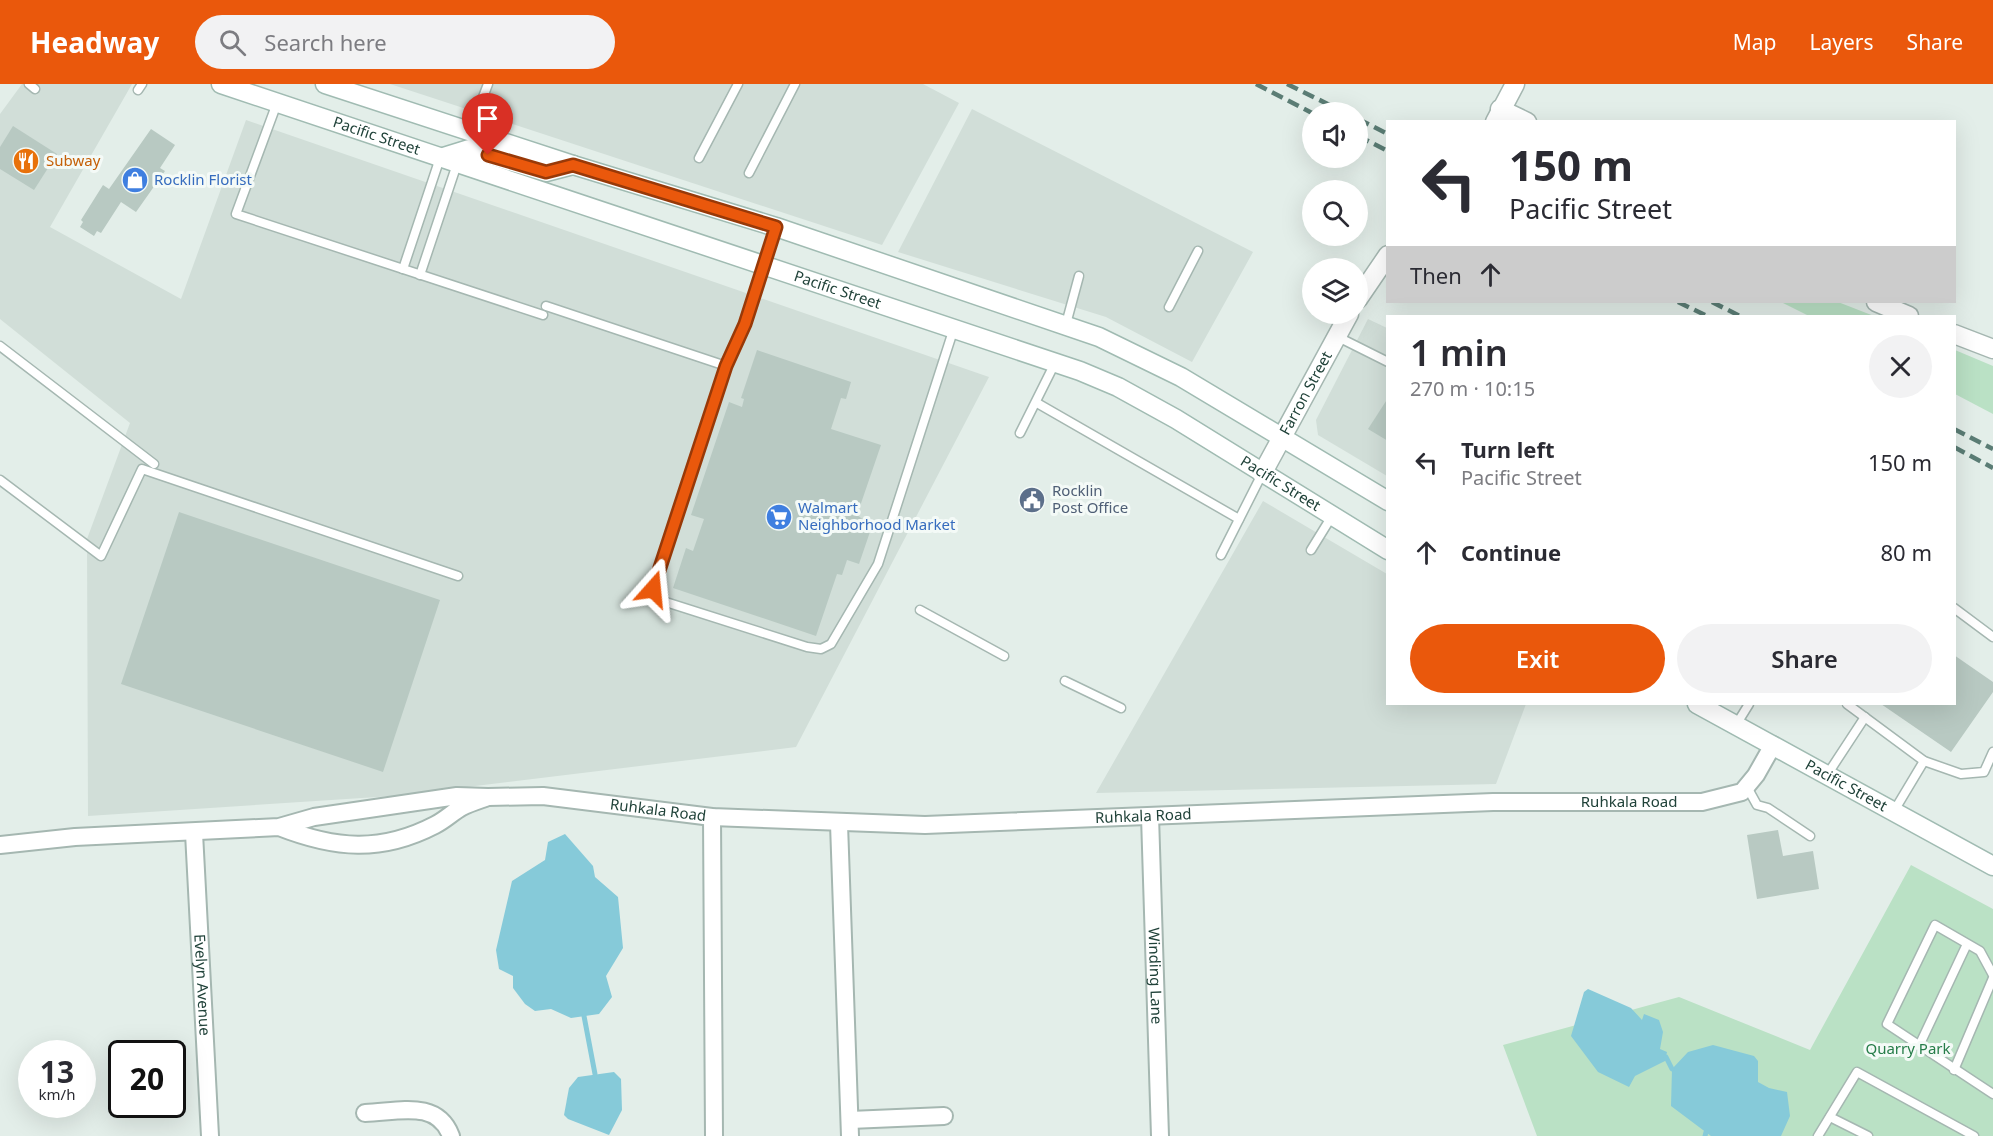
<!DOCTYPE html>
<meta charset="utf-8">
<style>
:root{--surface:#fff;--page:#f2f2f3;--text:#2b2b33;--muted:#7c7c81;--accent:#ea580c}
body{margin:0;font-family:"Noto Sans",sans-serif;background:var(--page);color:var(--text);height:100vh;display:flex;flex-direction:column;font-size:22px;white-space:nowrap}
*{box-sizing:border-box;margin:0}
p{font-size:20px;color:var(--muted)}
.icon{flex:none;width:33px;height:33px;fill:none;stroke:currentColor;stroke-width:2;stroke-linecap:round;stroke-linejoin:round}
.map{position:relative;flex:1;overflow:hidden}
.panel{position:absolute;left:1386px;top:231px;width:570px;height:390px;display:flex;flex-direction:column;background:var(--surface);border-radius:0px;box-shadow:0 6px 24px #0002}
.panel>*{flex:none}
.banner{position:absolute;left:1386px;top:36px;width:570px;height:183px;border-radius:0px;box-shadow:0 6px 24px #0002;background:#fff;color:var(--text);overflow:hidden}
.tools{position:absolute;left:1302px;top:18px;display:grid;gap:12px}
.tools a{display:grid;place-items:center;width:66px;height:66px;border-radius:50%;background:var(--surface);box-shadow:0 6px 24px #0002;font-size:30px}
.speed{position:absolute;left:18px;top:956px;display:flex;gap:12px;font-size:30px;font-weight:700;text-align:center}
.speed>*{display:grid;place-content:center;width:78px;height:78px;border-radius:50%;background:var(--surface);box-shadow:0 6px 24px #0002;line-height:1}
.speed small{font-size:15px;font-weight:400}
.speed .limit{border:3px solid #111;border-radius:9px;background:#fff;color:#111}
.pin{position:absolute;display:grid;place-items:center;width:51px;height:51px;color:#fff;margin:-62px -26px;border-radius:50% 50% 50% 0;rotate:-45deg;box-shadow:0 0 6px #0007}
.pin .icon{rotate:45deg}
.me{position:absolute;width:66px;margin:-33px;rotate:18deg;stroke-linejoin:round;filter:drop-shadow(0 0 4px #0008)}
.turn{display:flex;align-items:center;gap:21px;height:126px;padding:0 24px;font-size:27px}
.turn .icon{width:78px;height:78px;stroke-width:2.5}
.turn b{display:block;font-size:42px;line-height:51px}
.then{display:flex;align-items:center;height:57px;padding:0 24px;background:#0003;gap:12px;font-size:22px}
.round{display:grid;place-items:center;flex:none;width:63px;height:63px;border-radius:32px;background:var(--page)}
.summary{display:flex;align-items:center;justify-content:space-between;height:102px;padding:0 24px}
h1{font-size:36px;font-weight:600;line-height:45px}
.primary-button{display:flex;gap:12px;margin-top:auto;padding:12px 24px}
.primary-button a{flex:1;height:69px;border-radius:36px;background:var(--accent);color:#fff;font-size:24px;font-weight:600;line-height:69px;text-align:center}
.primary-button a+a{background:var(--page);color:var(--text)}
ul{padding:0;list-style:none}
li{display:flex;align-items:center;gap:18px;height:90px;padding:0 24px}
li div{flex:1}
li b{display:block;font-size:22px}
li em{font-style:normal}
header{display:flex;align-items:center;gap:36px;box-sizing:border-box;height:84px;padding:0 30px;background:var(--accent);color:#fff}
header strong{font-size:28px}
nav{display:flex;gap:33px;margin-inline-start:auto;font-size:21px}
.search{width:420px;height:54px;background:var(--page);display:flex;align-items:center;gap:15px;box-sizing:border-box;padding:0 21px;border-radius:33px;color:var(--muted);font-size:22px}
.map>svg:first-child{display:block}
</style>
<header>
<strong>Headway</strong>
<div class="search"><svg class="icon" aria-label="search" viewBox="0 0 24 24"><circle cx="10" cy="10" r="6"/><path d="M15 15l6 6"/></svg>Search here</div>
<nav><a>Map</a><a>Layers</a><a>Share</a></nav>
</header>
<div class="map">
<svg width="1993" height="1052" viewBox="0 0 1993 1052">
<rect width="100%" height="100%" fill="#e3eee9"/>
<g fill="#d1ded8">
<path d="M 22,0 L 132,0 L 50,143 L 181,215 L 246,36 L 989,293 L 796,663 L 393,712 L 88,732 L 87,455 L 130,339 L 0,235 L 0,30 Z"/>
<path d="M 390,0 L 923,0 L 959,19 L 882,161 Z"/>
<path d="M 972,25 L 1253,168 L 1192,278 L 1106,233 L 898,168 Z"/>
<path d="M 1368,235 L 1387,244 L 1387,392 L 1318,351 L 1316,336 Z"/>
<path d="M 1263,417 L 1387,490 L 1388,620 L 1526,620 L 1496,700 L 1096,709 Z"/>
</g>
<g fill="#bae1c5">
<path d="M 1781,218 L 1838,218 L 1874,232 L 1809,232 Z"/>
<path d="M 1955,266 L 1993,282 L 1993,330 L 1955,310 Z"/>
<path d="M 1911,781 L 1993,825 L 1993,1052 L 1537,1052 L 1503,961 L 1679,913 L 1810,966 Z"/>
</g>
<g fill="#86cad9">
<path d="M 565,750 L 593,782 L 595,793 L 618,813 L 623,864 L 606,892 L 612,913 L 599,930 L 571,934 L 551,925 L 535,927 L 525,920 L 513,904 L 513,892 L 499,885 L 496,866 L 512,797 L 545,776 L 548,758 Z"/>
<path d="M 1588,905 L 1631,924 L 1642,936 L 1644,930 L 1659,936 L 1663,948 L 1660,965 L 1667,968 L 1665,977 L 1635,992 L 1629,1003 L 1598,988 L 1571,952 L 1584,908 Z"/>
<path d="M 1713,961 L 1754,972 L 1758,977 L 1758,998 L 1769,1004 L 1787,1008 L 1790,1032 L 1781,1052 L 1711,1052 L 1671,1022 L 1672,985 L 1688,968 Z"/>
<path d="M 614,988 L 621,995 L 622,1026 L 609,1051 L 568,1035 L 564,1031 L 569,1004 L 578,993 Z"/>
</g>
<g fill="none" stroke-linecap="round" stroke-linejoin="round">
<g stroke="#86cad9" stroke-width="5">
<path d="M 584,932 L 595,990"/>
<path d="M 1666,973 L 1672,985"/>
<path d="M 1705,1052 L 1706,1048"/>
</g>
</g>
<g fill="#b8c9c2">
<path d="M 13,42 L 57,70 L 34,106 L 0,85 L 0,63 Z"/>
<path d="M 151,45 L 175,61 L 160,84 L 165,87 L 136,128 L 121,118 L 101,149 L 97,147 L 94,152 L 80,143 L 83,138 L 81,136 L 103,101 L 109,105 Z"/>
<path d="M 757,266 L 851,298 L 846,315 L 841,314 L 831,345 L 881,361 L 857,431 L 872,442 L 859,480 L 847,476 L 842,491 L 837,490 L 816,552 L 673,504 L 686,464 L 693,467 L 704,435 L 691,431 L 729,318 L 742,323 L 744,315 L 741,314 Z"/>
<path d="M 1388,314 L 1388,357 L 1368,345 Z"/>
<path d="M 179,428 L 440,516 L 383,688 L 121,600 Z"/>
<path d="M 1954,571 L 1993,598 L 1993,608 L 1951,668 L 1881,620 L 1954,620 Z"/>
<path d="M 1778,746 L 1783,772 L 1813,767 L 1819,805 L 1757,815 L 1747,751 Z"/>
</g>
<g fill="none" stroke-linecap="round" stroke-linejoin="round">
<defs>
<g id="service">
<path d="M 29,0 L 35,5"/>
<path d="M 138,6 L 142,0"/>
<path d="M 277,19 L 236,130 L 543,231"/>
<path d="M 470,47 L 488,0"/>
<path d="M 699,74 L 738,0"/>
<path d="M 749,89 L 795,0"/>
<path d="M 776,143 L 745,240 L 726,282 L 650,513 L 807,563 L 821,565 L 831,560 L 878,480 L 954,244"/>
<path d="M 403,185 L 440,74"/>
<path d="M 420,191 L 457,80"/>
<path d="M 546,222 L 726,282"/>
<path d="M 1169,223 L 1198,167"/>
<path d="M 1066,240 L 1079,192"/>
<path d="M 1336,252 L 1388,278"/>
<path d="M 0,262 L 154,380"/>
<path d="M 1037,319 L 1239,435"/>
<path d="M 1020,349 L 1055,279"/>
<path d="M 0,396 L 101,472 L 142,385 L 458,492"/>
<path d="M 1311,466 L 1332,432"/>
<path d="M 1221,471 L 1262,390"/>
<path d="M 1954,524 L 1993,553"/>
<path d="M 920,526 L 1004,572"/>
<path d="M 1065,597 L 1121,624"/>
<path d="M 1847,620 L 1924,677 L 1961,690 L 1984,688 L 1993,668"/>
<path d="M 1736,641 L 1749,620"/>
<path d="M 1827,691 L 1865,633"/>
<path d="M 1747,703 L 1757,721 L 1768,724 L 1810,752"/>
<path d="M 1894,727 L 1924,677"/>
<path d="M 1993,891 L 1980,867 L 1935,841 L 1887,940 L 1993,1010"/>
<path d="M 1919,962 L 1967,860"/>
<path d="M 1954,986 L 1993,894"/>
<path d="M 1830,1033 L 1868,1052"/>
<path d="M 1818,1052 L 1857,988 L 1974,1052"/>
</g>
<g id="minor">
<path id="s1" d="M 488,713 L 543,712 L 712,733 L 925,741 L 1493,718 L 1702,718 L 1742,708 L 1756,691 L 1773,661"/>
<path id="s2" d="M 1150,732 L 1160,1052"/>
<path d="M 712,733 L 714,1052"/>
<path d="M 839,740 L 850,1052"/>
<path id="s3" d="M 194,749 L 210,1052"/>
<path d="M 0,761 L 75,753 L 279,743 L 314,733 L 457,712 L 488,713 C 480,716 470,719 462,723 C 453,728 445,736 435,741 C 381,769 335,765 279,743"/>
<path d="M 365,1029 C 398,1028 437,1015 451,1052"/>
<path d="M 850,1036 L 944,1032"/>
</g>
<g id="tertiary">
<path d="M 1500,25 L 1527,38"/>
<path d="M 1495,38 L 1515,0"/>
<path d="M 1358,215 L 1388,171"/>
<path d="M 1876,218 L 1909,232"/>
<path d="M 1954,250 L 1993,265"/>
<path id="s4" d="M 1262,390 L 1349,230"/>
</g>
<g id="secondary">
<path id="s5" d="M 221,0 L 1080,287 L 1118,303 L 1176,335 L 1388,466"/>
<path d="M 325,0 L 573,81 L 776,143 L 1099,253 L 1181,293 L 1388,417"/>
<path d="M 440,74 L 469,65 L 546,88 L 573,81"/>
<path id="s6" d="M 1697,620 L 1993,782"/>
</g>
</defs>
<use href="#service" stroke="#a5b7b1" stroke-width="11"/>
<use href="#minor" stroke="#a5b7b1" stroke-width="20"/>
<use href="#tertiary" stroke="#a5b7b1" stroke-width="21"/>
<use href="#secondary" stroke="#a0bbb2" stroke-width="21"/>
<use href="#service" stroke="#fff" stroke-width="8"/>
<use href="#minor" stroke="#fff" stroke-width="16"/>
<use href="#tertiary" stroke="#fff" stroke-width="18"/>
<use href="#secondary" stroke="#fff" stroke-width="18"/>
<g stroke="#5b7d75" stroke-width="4.5" stroke-dasharray="12 6" stroke-linecap="butt">
<path d="M 1256,0 L 1312,29"/>
<path d="M 1287,0 L 1344,28"/>
<path d="M 1358,35 L 1388,50"/>
<path d="M 1358,52 L 1388,67"/>
<path d="M 1678,218 L 1707,232"/>
<path d="M 1712,218 L 1740,232"/>
<path d="M 1954,345 L 1993,365"/>
<path d="M 1954,363 L 1993,384"/>
</g>
</g>
<g fill="none" stroke-linecap="round" stroke-linejoin="round">
<defs>
<path id="route" d="M 488,71 L 546,88 L 573,81 L 776,143 L 745,240 L 726,282 L 653,505"/>
</defs>
<use href="#route" stroke="#983908" stroke-width="15"/>
<use href="#route" stroke="#ea580c" stroke-width="10"/>
</g>
<defs>
<symbol id="restaurant-disc" viewBox="-11 -11 22 22"><circle r="9.5" fill="#e8710a" stroke="#f4faf7"/><path d="M-5-6h1v4h1v-4h1v4h1v-4h1v5L-1.5 .5V6h-2V.5L-5-1ZM5-6V6H3V1.5H1.5Q1.5-4 5-6Z" fill="#fff"/></symbol>
<symbol id="shop-disc" viewBox="-11 -11 22 22"><circle r="9.5" fill="#3f7fe0" stroke="#f4faf7"/><path d="M-5-2.5h2.3a2.7 3.5 0 0 1 5.4 0H5L5.5 6h-11ZM-1.5-2.5h3a1.5 2.3 0 0 0-3 0Z" fill="#fff"/></symbol>
<symbol id="civic-disc" viewBox="-11 -11 22 22"><circle r="9.5" fill="#5c6f8a" stroke="#f4faf7"/><path d="M-.6-6.5H3V-4.5H.6V-3L4-1V1h2V6H-6V1h2V-1L-.6-3ZM-1.2 2.5V6h2.4V2.5Z" fill="#fff"/></symbol>
<symbol id="supermarket-disc" viewBox="-11 -11 22 22"><circle r="9.5" fill="#3f7fe0" stroke="#f4faf7"/><path d="M-6-5.5h2.5l.6 2H6L4.5 2H-2.5L-4.4-4H-6ZM-1.5 3.2a1.3 1.3 0 1 0 .1 0ZM3 3.2a1.3 1.3 0 1 0 .1 0Z" fill="#fff"/></symbol>
</defs>
<g fill-rule="evenodd">
<use href="#restaurant-disc" x="11" y="62" width="30" height="30"/>
<use href="#shop-disc" x="120" y="81" width="30" height="30"/>
<use href="#civic-disc" x="1017" y="401" width="30" height="30"/>
<use href="#supermarket-disc" x="764" y="418" width="30" height="30"/>
</g>
<g text-anchor="middle" stroke-width="6" stroke-linejoin="round" paint-order="stroke">
<g font-size="15" fill="#204239" stroke="#f4faf7">
<text dy="5" stroke="none"><textPath href="#s5" startOffset="164">Pacific Street</textPath></text>
<text dy="5" stroke="none"><textPath href="#s5" startOffset="650">Pacific Street</textPath></text>
<text dy="5" stroke="none"><textPath href="#s4" startOffset="92">Farron Street</textPath></text>
<text dy="5" stroke="none"><textPath href="#s5" startOffset="1136">Pacific Street</textPath></text>
<text dy="5" stroke="none"><textPath href="#s6" startOffset="170">Pacific Street</textPath></text>
<text dy="5" stroke="none"><textPath href="#s1" startOffset="1143">Ruhkala Road</textPath></text>
<text dy="5" stroke="none"><textPath href="#s1" startOffset="171">Ruhkala Road</textPath></text>
<text dy="5" stroke="none"><textPath href="#s1" startOffset="657">Ruhkala Road</textPath></text>
<text dy="5" stroke="none"><textPath href="#s2" startOffset="160">Winding Lane</textPath></text>
<text dy="5" stroke="none"><textPath href="#s3" startOffset="152">Evelyn Avenue</textPath></text>
</g>
<g font-size="15" fill="#c56008" stroke="#f4faf7" text-anchor="start">
<text x="46" y="82">Subway</text>
</g>
<g font-size="15" fill="#366cbe" stroke="#f4faf7" text-anchor="start">
<text x="154" y="101">Rocklin Florist</text>
<text x="798" y="429">Walmart<tspan x="798" dy="17">Neighborhood Market</tspan></text>
</g>
<g font-size="15" fill="#4e5e75" stroke="#f4faf7" text-anchor="start">
<text x="1052" y="412">Rocklin<tspan x="1052" dy="17">Post Office</tspan></text>
</g>
<g font-size="15" fill="#267d49" stroke="#f4faf7">
<text x="1908" y="970">Quarry Park</text>
</g>
</g>
</svg>
<div class="tools">
<a><svg class="icon" aria-label="sound" viewBox="0 0 24 24"><path d="M4 9h4l5-4v14l-5-4H4zM17 9q2 3 0 6"/></svg></a>
<a><svg class="icon" aria-label="search" viewBox="0 0 24 24"><circle cx="10" cy="10" r="6"/><path d="M15 15l6 6"/></svg></a>
<a><svg class="icon" aria-label="layers" viewBox="0 0 24 24"><path d="M12 4l9 5-9 5-9-5zM3 14l9 5 9-5"/></svg></a>
</div>
<div class="speed"><div>13<small>km/h</small></div><div class="limit">20</div></div>
<div class="pin" style="left:488px;top:71px;background:#d93025"><svg class="icon" aria-label="arrive" viewBox="0 0 24 24"><path d="M6 21V4h12l-3 4 3 4H6"/></svg></div>
<svg class="me" style="left:653px;top:505px" viewBox="-20 -20 40 40"><path d="M0-17L14 15 0 8-14 15z" fill="#ea580c" stroke="#fff" stroke-width="4"/></svg>
<div class="banner">
<div class="turn"><svg class="icon" aria-label="left" viewBox="0 0 24 24"><path d="M17 20v-9H6M10 6l-5 5 5 5"/></svg><div><b>150 m</b>Pacific Street</div></div>
<div class="then">Then<svg class="icon" aria-label="ahead" viewBox="0 0 24 24"><path d="M12 20V5M6 11l6-6 6 6"/></svg></div>
</div>
<section class="panel">
<div class="summary"><div><h1>1 min</h1><p>270 m · 10:15</p></div><a class="round"><svg class="icon" aria-label="close" viewBox="0 0 24 24"><path d="M6 6l12 12M18 6L6 18"/></svg></a></div>
<ul>
<li><svg class="icon" aria-label="left" viewBox="0 0 24 24"><path d="M17 20v-9H6M10 6l-5 5 5 5"/></svg><div><b>Turn left</b><p>Pacific Street</p></div><em>150 m</em></li>
<li><svg class="icon" aria-label="ahead" viewBox="0 0 24 24"><path d="M12 20V5M6 11l6-6 6 6"/></svg><div><b>Continue</b></div><em>80 m</em></li>
</ul>
<div class="primary-button"><a>Exit</a><a>Share</a></div>
</section>
</div>
